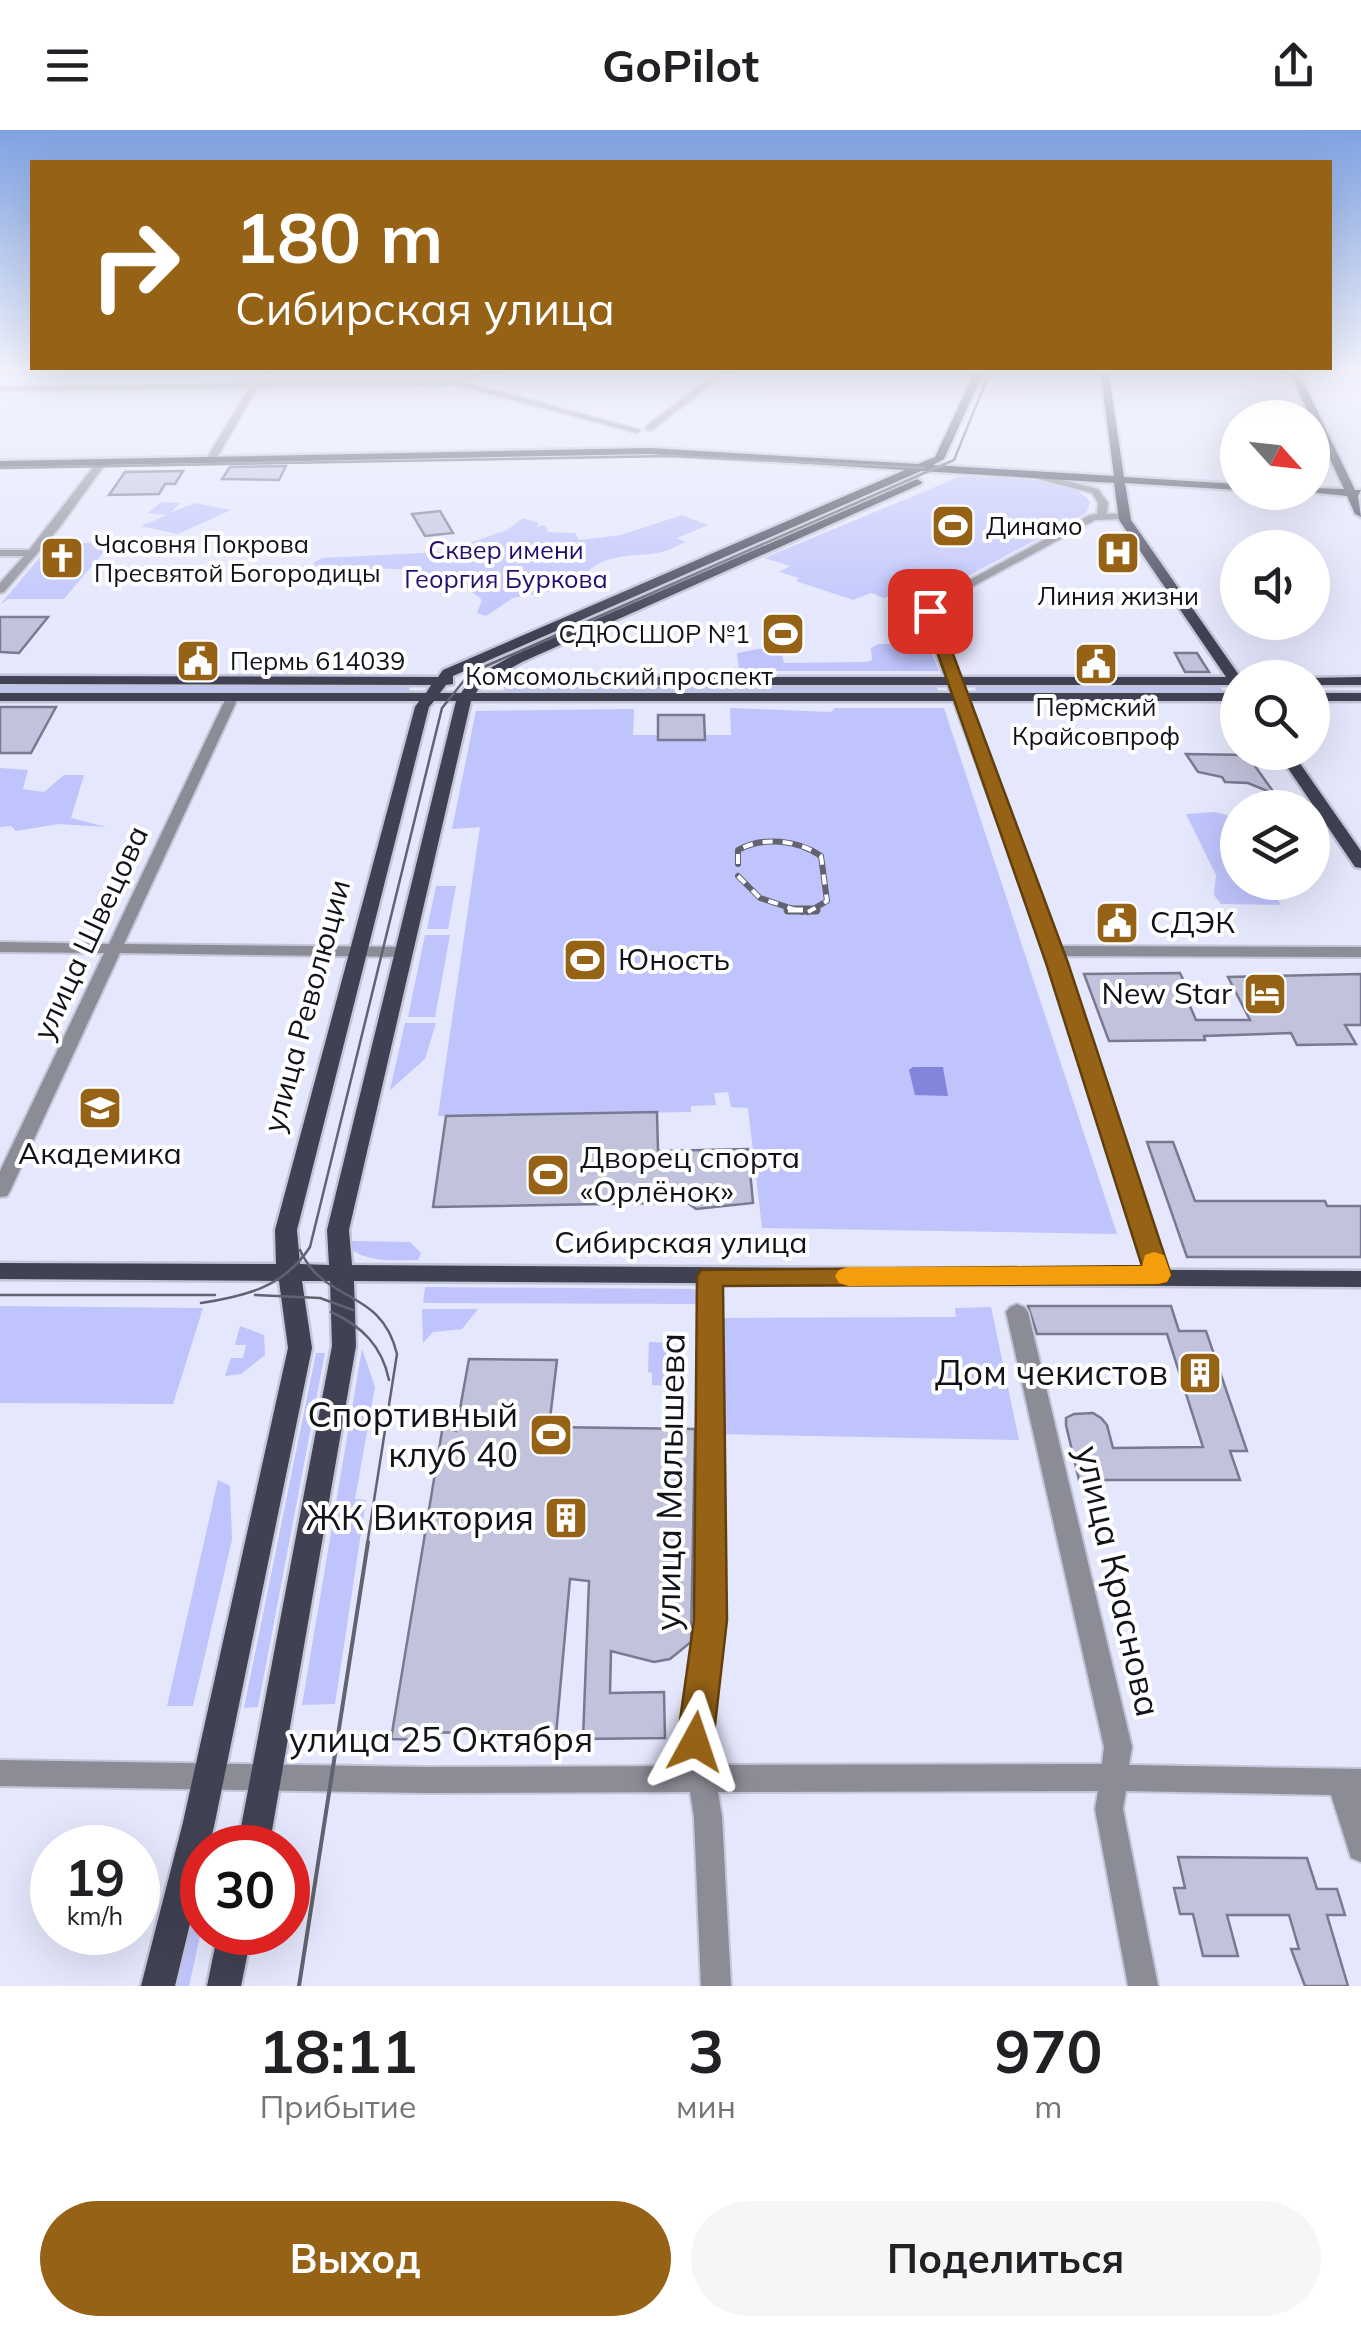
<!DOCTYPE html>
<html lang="ru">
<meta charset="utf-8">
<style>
:root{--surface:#fff;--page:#f6f6f6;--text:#202124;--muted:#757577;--accent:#956216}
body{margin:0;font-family:Mulish,sans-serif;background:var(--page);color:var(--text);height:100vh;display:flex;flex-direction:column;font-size:38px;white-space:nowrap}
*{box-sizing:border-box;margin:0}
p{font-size:32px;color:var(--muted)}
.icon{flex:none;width:55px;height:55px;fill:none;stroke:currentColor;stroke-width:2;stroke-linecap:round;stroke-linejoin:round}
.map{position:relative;height:1856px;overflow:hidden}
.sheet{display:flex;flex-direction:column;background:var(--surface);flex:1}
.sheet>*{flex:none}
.hud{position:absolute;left:30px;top:30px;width:1302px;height:210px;border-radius:0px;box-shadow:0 10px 40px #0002;background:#956216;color:#fff;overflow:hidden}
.needle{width:65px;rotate:117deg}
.buttons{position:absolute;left:1220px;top:270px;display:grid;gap:20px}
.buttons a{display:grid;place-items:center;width:110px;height:110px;border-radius:50%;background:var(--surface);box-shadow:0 10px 40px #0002;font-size:50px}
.speed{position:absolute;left:30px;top:1695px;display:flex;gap:20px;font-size:50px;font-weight:700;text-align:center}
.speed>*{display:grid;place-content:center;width:130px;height:130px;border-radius:50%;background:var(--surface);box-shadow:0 10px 40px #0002;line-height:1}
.speed small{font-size:25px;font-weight:400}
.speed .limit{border:15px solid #d22;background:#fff;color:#111}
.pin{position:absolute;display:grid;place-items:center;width:85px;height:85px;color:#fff;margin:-42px;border-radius:20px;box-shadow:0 5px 15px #0006}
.me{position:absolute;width:110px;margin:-55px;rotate:5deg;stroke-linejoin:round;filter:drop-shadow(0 0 8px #0008)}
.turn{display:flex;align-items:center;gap:35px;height:210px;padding:0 40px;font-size:45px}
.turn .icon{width:130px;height:130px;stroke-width:2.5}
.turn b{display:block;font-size:70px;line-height:85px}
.eta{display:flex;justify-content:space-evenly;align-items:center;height:170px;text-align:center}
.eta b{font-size:60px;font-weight:700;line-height:70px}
.button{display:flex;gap:20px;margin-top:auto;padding:20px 40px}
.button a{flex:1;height:115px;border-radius:60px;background:var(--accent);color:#fff;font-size:40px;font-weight:700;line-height:115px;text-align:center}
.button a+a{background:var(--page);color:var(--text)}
header{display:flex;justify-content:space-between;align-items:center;height:130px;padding:0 40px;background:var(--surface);font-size:45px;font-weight:700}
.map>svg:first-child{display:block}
</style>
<header><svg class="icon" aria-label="menu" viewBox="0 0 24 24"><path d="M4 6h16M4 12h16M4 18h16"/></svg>GoPilot<svg class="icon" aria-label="share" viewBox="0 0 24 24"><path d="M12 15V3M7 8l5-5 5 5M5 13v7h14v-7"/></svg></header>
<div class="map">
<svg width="1361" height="1856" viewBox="0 0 1361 1856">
<rect width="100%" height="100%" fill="#e5e7fc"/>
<g fill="#bfc4fc">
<path d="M 959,347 C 990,348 1073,345 1090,372 L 1086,383 L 942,460 L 905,461 L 884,468 L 871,463 L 853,470 L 796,451 L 799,448 L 779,442 L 790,436 L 764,428 Z"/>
<path d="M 161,372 L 180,373 L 170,383 L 195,373 L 231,380 L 178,404 L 141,396 L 167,385 L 148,383 Z"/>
<path d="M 682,385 L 708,395 L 677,408 L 686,412 C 678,415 670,420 662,422 C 639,427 611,422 589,440 L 592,447 L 562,459 L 513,468 L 486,486 L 477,483 L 482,470 C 452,439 355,424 323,457 L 315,455 L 321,443 L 313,433 L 322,428 L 443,422 L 507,400 L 523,388 L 539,393 L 537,397 L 543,395 L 548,399 L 547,402 L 575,403 L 579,410 L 621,405 Z"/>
<path d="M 113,411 L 64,469 L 8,469 L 0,475 L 50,415 Z"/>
<path d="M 928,513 L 939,541 L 739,541 L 737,523 L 770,517 L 781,521 L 784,533 L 866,532 L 872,530 L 871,518 L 878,514 Z"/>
<path d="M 0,553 L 411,555 L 407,565 L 0,562 Z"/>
<path d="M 505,555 L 937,556 L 939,563 L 504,563 Z"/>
<path d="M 974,555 L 1219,555 L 1224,563 L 977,563 Z"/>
<path d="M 730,578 L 831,582 L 835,578 L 944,578 L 1117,1104 L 762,1098 L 748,978 L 731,977 L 728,962 L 714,963 L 716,975 L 691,976 L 691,982 L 438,986 L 480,697 L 452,699 L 476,581 L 634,579 L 633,605 L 658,605 L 659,610 L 704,610 L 705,605 L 731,605 Z"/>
<path d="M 0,638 L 28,640 L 23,659 L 44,662 L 64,645 L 84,645 L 71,688 L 106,697 L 59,694 L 16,701 L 11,696 L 0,697 Z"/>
<path d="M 1215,682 L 1227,685 L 1237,702 L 1238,752 L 1268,753 L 1281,775 L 1221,774 L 1214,765 L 1216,745 L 1186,684 Z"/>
<path d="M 436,756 L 456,756 L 448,799 L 427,799 Z"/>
<path d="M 425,805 L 450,805 L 435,887 L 408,887 Z"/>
<path d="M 405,893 L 436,893 L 425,929 L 390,960 Z"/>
<path d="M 351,1111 L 410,1112 L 421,1123 L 418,1130 C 397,1130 368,1133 351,1119 Z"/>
<path d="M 425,1157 L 694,1159 L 699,1163 L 700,1174 L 423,1173 Z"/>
<path d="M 0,1176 L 203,1178 L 173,1274 L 0,1273 Z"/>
<path d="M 991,1177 L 1019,1310 L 718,1304 L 720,1188 L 956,1187 L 955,1178 Z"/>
<path d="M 422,1179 L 478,1179 L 462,1199 L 433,1202 L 423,1213 Z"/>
<path d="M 240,1196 L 264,1205 L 265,1225 L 241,1244 L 225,1246 L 231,1228 L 243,1228 L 246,1215 L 235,1215 Z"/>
<path d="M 649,1212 L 673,1213 L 669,1256 L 652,1255 L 652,1243 L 648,1242 Z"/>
<path d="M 362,1219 L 375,1257 L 355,1369 L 366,1370 L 335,1574 L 302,1575 Z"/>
<path d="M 316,1223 L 325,1223 L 258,1577 L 244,1578 Z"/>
<path d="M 218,1350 L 230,1356 L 232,1410 L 193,1576 L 167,1576 Z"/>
<path d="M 202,1729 L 202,1797 L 189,1856 L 174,1856 Z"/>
</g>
<path fill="#8286da" d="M 913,937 L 943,937 L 948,966 L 915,965 L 909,940 Z"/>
<g fill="#c1c3dc" stroke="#787a91" stroke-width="2.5">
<path d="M 286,336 L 279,350 L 222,349 L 230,337 Z"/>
<path d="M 183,341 L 175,354 L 165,354 L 159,364 L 109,365 L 125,342 Z"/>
<path d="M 440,381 L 453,403 L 425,406 L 412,384 Z"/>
<path d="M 0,487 L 48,487 L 19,523 L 0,522 Z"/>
<path d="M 1175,523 L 1197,523 L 1209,542 L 1185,542 Z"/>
<path d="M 0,577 L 56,577 L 31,623 L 0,623 Z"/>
<path d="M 658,585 L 704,585 L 705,610 L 658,610 Z"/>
<path d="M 1186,624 L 1247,625 L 1275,664 L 1248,653 L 1225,652 L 1222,647 L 1198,642 Z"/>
<path d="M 1180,843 L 1187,858 L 1182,858 L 1196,890 L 1250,890 L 1228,847 L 1361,844 L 1361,895 L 1345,895 L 1356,914 L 1297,915 L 1291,903 L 1204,906 L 1205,910 L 1109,911 L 1084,844 Z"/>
<path d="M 657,982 L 658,1021 L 748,1019 L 753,1073 L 696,1079 L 681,1068 L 659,1069 L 659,1073 L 433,1077 L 446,986 Z"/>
<path d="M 1147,1012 L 1173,1012 L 1195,1071 L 1325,1071 L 1327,1076 L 1361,1076 L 1361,1127 L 1187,1127 Z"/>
<path d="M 1028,1176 L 1171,1176 L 1179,1201 L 1206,1201 L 1247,1321 L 1230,1321 L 1240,1350 L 1079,1350 L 1066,1295 L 1066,1288 L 1074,1284 L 1093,1283 L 1101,1288 L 1107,1295 L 1113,1318 L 1203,1317 L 1167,1204 L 1037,1204 Z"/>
<path d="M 469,1229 L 557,1230 L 549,1297 L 695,1299 L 691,1512 L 670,1529 L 654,1532 L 611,1521 L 610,1563 L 664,1562 L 665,1608 L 583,1609 L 589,1451 L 570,1449 L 556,1605 L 425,1602 L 424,1610 L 391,1609 L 443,1295 L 456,1301 Z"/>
<path d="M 1178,1727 L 1307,1728 L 1317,1759 L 1337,1759 L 1345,1785 L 1327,1785 L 1348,1856 L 1305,1856 L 1291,1819 L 1299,1819 L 1289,1785 L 1227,1785 L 1238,1826 L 1203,1826 L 1193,1784 L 1180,1784 L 1174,1758 L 1185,1758 Z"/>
</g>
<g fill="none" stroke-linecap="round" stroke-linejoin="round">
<defs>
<g id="minor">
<path d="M 260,239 L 268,239 L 260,253 L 453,251 L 487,239 L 502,239 L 460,251 L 641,300 L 637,303 L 457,255 L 257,258 L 215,331 L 210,334 L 205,331 L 249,258 L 0,261 L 0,257 L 252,253 Z"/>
<path d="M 722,239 L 732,239 L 652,300 L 646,300 L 646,296 Z"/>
<path d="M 98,331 L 106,333 L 59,398 L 4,462 L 0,463 L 0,453 L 24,426 L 0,426 L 0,420 L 29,420 Z"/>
<path d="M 1041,344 L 1098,359 L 1108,373 L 1107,384 L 1123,383 L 1128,386 L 1123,389 L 1095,390 L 944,472 L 936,481 L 943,510 L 1059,816 L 1361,817 L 1361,827 L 1062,826 L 1168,1145 L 1165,1150 L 1151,1150 L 1148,1145 L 1049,833 L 931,510 L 924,481 L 936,468 L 1090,385 L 1097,384 L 1098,373 L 1092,363 L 1038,349 L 1036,347 Z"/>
<path d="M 232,564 L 238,568 L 124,814 L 404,817 L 412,822 L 404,827 L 120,823 L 10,1061 L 7,1066 L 0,1067 L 0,1041 L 104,823 L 0,822 L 0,812 L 109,814 L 226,568 Z"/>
<path d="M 710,1140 L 717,1142 L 720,1147 L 724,1490 L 709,1612 L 713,1635 L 1102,1634 L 1104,1617 L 1006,1182 L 1010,1177 L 1017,1174 L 1024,1177 L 1028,1182 L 1132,1617 L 1129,1635 L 1361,1639 L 1361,1732 L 1351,1728 L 1331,1665 L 1126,1661 L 1123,1679 L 1158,1856 L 1128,1856 L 1095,1679 L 1098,1661 L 718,1662 L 722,1687 L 731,1856 L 701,1856 L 694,1687 L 690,1662 L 426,1663 L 0,1656 L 0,1630 L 426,1637 L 685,1636 L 681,1612 L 698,1490 L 700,1147 L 703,1142 Z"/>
</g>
<g id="major">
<path d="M 976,239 L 985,239 L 944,329 L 933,335 L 1114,346 L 1100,239 L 1108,239 L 1124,347 L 1238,354 L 1238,360 L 1125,353 L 1131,390 L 1241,548 L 1238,548 L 1238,558 L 1232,555 L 481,555 L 476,563 L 1238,563 L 1238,571 L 471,571 L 349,1100 L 352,1135 L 1361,1141 L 1361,1157 L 354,1151 L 356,1216 L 269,1718 L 237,1718 L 332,1216 L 330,1151 L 302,1151 L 312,1218 L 215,1692 L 209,1718 L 202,1718 L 202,1744 L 175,1856 L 141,1856 L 183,1692 L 288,1218 L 279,1151 L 0,1149 L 0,1133 L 276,1134 L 275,1100 L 415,577 L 419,571 L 0,571 L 0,563 L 426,563 L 431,555 L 0,554 L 0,546 L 438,547 L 443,540 L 905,340 L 650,324 L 0,337 L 0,331 L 650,318 L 918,334 L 935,327 ZM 921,341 L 1114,353 L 1119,390 L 1226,547 L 495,547 L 522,532 L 921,354 L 922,352 L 917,349 L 512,526 L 472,548 L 461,563 L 440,563 L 446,555 L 453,554 L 453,546 ZM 434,571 L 456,571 L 327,1100 L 329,1135 L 300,1134 L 297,1100 L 429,577 Z"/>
<path d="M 1288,239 L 1297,239 L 1355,360 L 1361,360 L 1358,366 L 1361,387 L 1355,384 L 1347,366 L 1308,362 L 1312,362 L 1312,358 L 1344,359 Z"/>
<path d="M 1361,547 L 1361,555 L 1312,555 L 1312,548 L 1309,548 Z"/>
<rect x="1312" y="563" width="49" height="8"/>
<path d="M 1277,622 L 1292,622 L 1361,721 L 1361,738 L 1355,737 Z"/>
<path d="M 218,1802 L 252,1802 L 241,1856 L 207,1856 Z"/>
</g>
</defs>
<use href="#minor" stroke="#c3c5d8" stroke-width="4"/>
<use href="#major" stroke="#c3c5d8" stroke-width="5"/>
<use href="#minor" fill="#8b8c96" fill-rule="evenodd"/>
<use href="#major" fill="#404253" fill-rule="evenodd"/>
<g stroke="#626370" stroke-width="2.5">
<path d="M 0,338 L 671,326 L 924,338"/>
<path d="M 300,1120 C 325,1175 381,1157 397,1224 L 367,1415"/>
<path d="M 0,1165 L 215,1165"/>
<path d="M 255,1165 L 320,1168 L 353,1180"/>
<path d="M 201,1173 C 246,1166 284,1157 310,1117 L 442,578 L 470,543 L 954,330 L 991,239"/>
<path d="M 331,1182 C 362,1196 382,1216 389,1250"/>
</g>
<path stroke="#626370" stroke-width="4" d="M 299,1856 L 368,1412"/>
<defs>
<g id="rail-far1">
<path d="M 738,734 L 738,720 C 763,706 798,710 821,726 L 827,771 L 808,782"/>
<path d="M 738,746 L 760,768 L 802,782"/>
</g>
<path id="rail" d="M 788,780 L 816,780"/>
</defs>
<use href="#rail-far1" stroke="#626370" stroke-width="6"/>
<use href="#rail" stroke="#626370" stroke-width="9"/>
<use href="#rail-far1" stroke="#fff" stroke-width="4" stroke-dasharray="10" stroke-linecap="butt"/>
<use href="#rail" stroke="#fff" stroke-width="5" stroke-dasharray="15" stroke-linecap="butt"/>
</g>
<linearGradient id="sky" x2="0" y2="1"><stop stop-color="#7fa2e2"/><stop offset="0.48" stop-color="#f3f4fe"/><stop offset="1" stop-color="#f3f4fe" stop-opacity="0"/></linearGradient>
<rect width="1361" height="499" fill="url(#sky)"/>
<path fill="#956216" stroke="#61400e" stroke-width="2.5" d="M 930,476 L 937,481 L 1068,833 L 1171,1145 L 1167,1152 L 1158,1154 L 723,1156 L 727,1490 L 713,1612 L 707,1623 L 695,1628 L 683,1623 L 677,1612 L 694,1490 L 697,1146 L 701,1140 L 1142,1136 L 1046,833 L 923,481 Z"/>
<path fill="#f59e0b" d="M 1154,1122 L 1164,1125 L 1171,1145 L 1167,1152 L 1158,1154 L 848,1156 L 839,1153 L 835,1146 L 839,1140 L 848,1137 L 1142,1136 L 1145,1125 Z"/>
<defs>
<symbol id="stadium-square" viewBox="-11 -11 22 22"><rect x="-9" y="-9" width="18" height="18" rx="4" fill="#956216" stroke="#fff"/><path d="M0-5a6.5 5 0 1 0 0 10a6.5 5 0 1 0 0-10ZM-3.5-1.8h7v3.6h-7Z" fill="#fff"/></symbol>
<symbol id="hospital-square" viewBox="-11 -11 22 22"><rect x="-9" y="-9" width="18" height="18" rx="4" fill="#956216" stroke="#fff"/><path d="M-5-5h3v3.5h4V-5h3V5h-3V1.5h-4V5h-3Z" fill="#fff"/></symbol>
<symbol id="church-square" viewBox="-11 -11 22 22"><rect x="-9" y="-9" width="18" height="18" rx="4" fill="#956216" stroke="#fff"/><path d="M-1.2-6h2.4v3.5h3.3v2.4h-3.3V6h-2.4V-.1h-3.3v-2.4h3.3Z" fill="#fff"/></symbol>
<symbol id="civic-square" viewBox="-11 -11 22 22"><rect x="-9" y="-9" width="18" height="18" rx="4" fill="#956216" stroke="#fff"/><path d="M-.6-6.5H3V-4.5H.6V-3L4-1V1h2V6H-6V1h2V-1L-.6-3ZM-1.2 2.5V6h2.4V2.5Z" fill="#fff"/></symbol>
<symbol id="hotel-square" viewBox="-11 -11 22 22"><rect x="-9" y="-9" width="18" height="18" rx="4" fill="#956216" stroke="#fff"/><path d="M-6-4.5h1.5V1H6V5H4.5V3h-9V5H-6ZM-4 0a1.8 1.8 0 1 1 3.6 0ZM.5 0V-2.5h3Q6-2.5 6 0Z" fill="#fff"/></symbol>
<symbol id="school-square" viewBox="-11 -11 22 22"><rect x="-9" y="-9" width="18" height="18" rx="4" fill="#956216" stroke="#fff"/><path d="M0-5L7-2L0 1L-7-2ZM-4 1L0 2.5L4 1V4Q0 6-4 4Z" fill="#fff"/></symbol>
<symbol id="building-square" viewBox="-11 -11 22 22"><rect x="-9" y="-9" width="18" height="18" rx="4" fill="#956216" stroke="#fff"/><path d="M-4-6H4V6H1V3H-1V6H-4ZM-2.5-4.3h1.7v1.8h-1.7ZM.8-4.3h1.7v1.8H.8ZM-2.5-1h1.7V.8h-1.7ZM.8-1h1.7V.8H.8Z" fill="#fff"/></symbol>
</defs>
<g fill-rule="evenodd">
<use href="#stadium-square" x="928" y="371" width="50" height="50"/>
<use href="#hospital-square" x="1093" y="398" width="50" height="50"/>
<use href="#church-square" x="37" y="403" width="50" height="50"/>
<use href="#stadium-square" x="758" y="479" width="50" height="50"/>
<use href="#civic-square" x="173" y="506" width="50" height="50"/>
<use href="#civic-square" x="1071" y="509" width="50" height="50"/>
<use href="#civic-square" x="1092" y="768" width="50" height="50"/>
<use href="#stadium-square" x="560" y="805" width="50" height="50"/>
<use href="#hotel-square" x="1240" y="839" width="50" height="50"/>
<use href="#school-square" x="75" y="953" width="50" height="50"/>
<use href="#stadium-square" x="523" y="1020" width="50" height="50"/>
<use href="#building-square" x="1175" y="1218" width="50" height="50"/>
<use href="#stadium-square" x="526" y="1280" width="50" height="50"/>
<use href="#building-square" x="541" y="1363" width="50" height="50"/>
</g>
<g text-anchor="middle" stroke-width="8" stroke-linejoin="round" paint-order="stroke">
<g font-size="25" fill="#11121a" stroke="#fff" text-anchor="start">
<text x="986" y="405">Динамо</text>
<text x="94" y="423">Часовня Покрова<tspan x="94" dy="29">Пресвятой Богородицы</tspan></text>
<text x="1118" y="475" text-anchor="middle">Линия жизни</text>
<text x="750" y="513" text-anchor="end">СДЮСШОР №1</text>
<text x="230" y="540">Пермь 614039</text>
<text x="1096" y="586" text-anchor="middle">Пермский<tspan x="1096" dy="29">Крайсовпроф</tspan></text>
</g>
<g font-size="25" fill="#240d72" stroke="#fff">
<text x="506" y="429">Сквер имени<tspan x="506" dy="29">Георгия Буркова</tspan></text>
</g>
<g font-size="25" fill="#11121a" stroke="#fff">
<text x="619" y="555">Комсомольский проспект</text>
</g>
<g font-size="30" fill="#11121a" stroke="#fff" text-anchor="start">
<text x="1150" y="803">СДЭК</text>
<text x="618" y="840">Юность</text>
<text x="1232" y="874" text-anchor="end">New Star</text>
<text x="100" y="1034" text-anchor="middle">Академика</text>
<text x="580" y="1038">Дворец спорта<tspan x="580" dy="34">«Орлёнок»</tspan></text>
</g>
<g font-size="30" fill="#11121a" stroke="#fff">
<text transform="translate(91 803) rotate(-65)" y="10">улица Швецова</text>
<text transform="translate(307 876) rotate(-75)" y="10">улица Революции</text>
<text x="681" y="1123">Сибирская улица</text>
</g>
<g font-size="35" fill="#11121a" stroke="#fff" text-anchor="end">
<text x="1168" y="1255">Дом чекистов</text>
<text x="518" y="1297">Спортивный<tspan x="518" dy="40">клуб 40</tspan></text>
<text x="534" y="1400">ЖК Виктория</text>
</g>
<g font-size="35" fill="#11121a" stroke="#fff">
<text transform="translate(670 1352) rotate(-89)" y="12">улица Малышева</text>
<text transform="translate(1118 1451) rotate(77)" y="12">улица Краснова</text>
<text x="441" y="1622">улица 25 Октября</text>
</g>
</g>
</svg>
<div class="buttons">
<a><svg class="needle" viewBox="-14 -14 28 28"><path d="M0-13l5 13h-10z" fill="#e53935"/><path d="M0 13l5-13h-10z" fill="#757577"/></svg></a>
<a><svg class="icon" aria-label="sound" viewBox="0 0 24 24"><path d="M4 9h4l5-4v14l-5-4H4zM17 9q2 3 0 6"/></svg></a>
<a><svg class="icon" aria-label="search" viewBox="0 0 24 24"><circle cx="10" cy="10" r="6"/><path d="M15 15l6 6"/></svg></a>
<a><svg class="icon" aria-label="layers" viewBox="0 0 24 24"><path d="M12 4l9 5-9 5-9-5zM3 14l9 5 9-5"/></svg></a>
</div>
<div class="speed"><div>19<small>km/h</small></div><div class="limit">30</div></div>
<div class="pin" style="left:930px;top:481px;background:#d93025"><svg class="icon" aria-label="arrive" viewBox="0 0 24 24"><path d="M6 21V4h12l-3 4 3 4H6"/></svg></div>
<svg class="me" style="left:695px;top:1612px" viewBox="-20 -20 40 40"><path d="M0-17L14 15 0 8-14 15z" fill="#956216" stroke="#fff" stroke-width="4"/></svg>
<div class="hud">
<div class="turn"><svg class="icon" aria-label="right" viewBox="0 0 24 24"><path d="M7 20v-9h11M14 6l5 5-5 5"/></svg><div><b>180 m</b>Сибирская улица</div></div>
</div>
</div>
<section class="sheet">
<div class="eta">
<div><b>18:11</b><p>Прибытие</p></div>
<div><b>3</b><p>мин</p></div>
<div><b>970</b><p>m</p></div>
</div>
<div class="button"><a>Выход</a><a>Поделиться</a></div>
</section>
